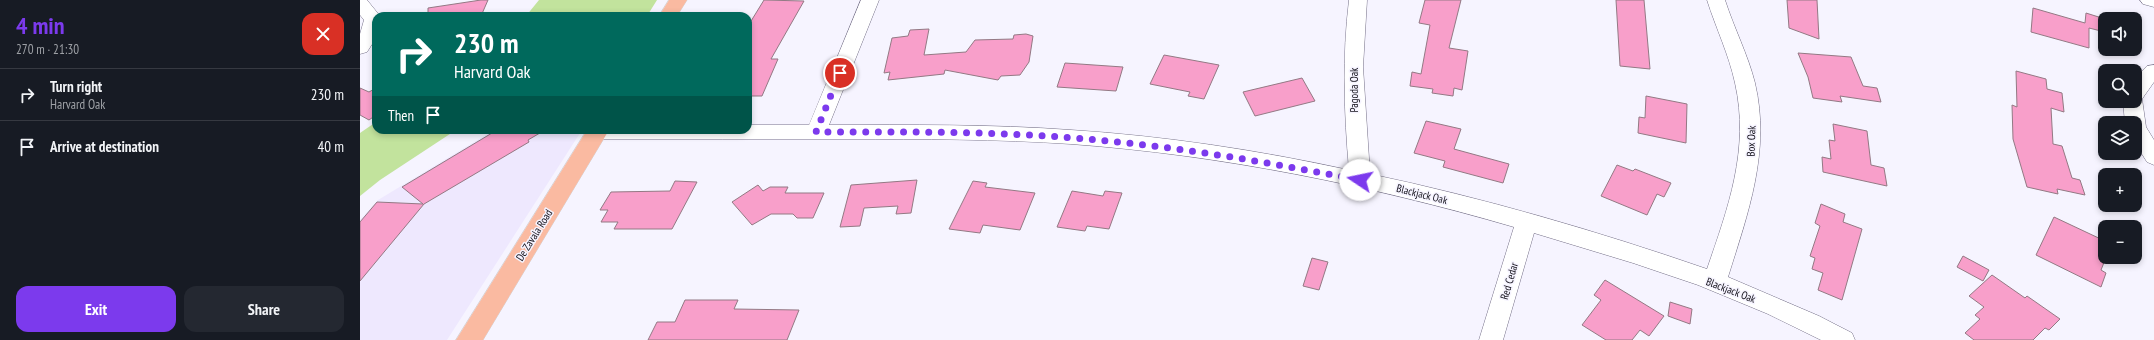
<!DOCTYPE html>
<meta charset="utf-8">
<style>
:root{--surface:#171b24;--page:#242831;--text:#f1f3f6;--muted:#9ea1a6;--line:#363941;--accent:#7c3aed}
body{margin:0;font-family:"PT Sans Narrow",sans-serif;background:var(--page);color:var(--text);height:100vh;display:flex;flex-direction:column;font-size:15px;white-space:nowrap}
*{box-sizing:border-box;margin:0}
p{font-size:13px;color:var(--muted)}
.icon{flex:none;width:22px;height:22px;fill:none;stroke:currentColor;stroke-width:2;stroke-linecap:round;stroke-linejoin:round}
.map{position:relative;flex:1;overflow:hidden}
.drawer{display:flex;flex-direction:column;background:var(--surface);width:360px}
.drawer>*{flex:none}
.top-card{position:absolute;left:12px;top:12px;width:380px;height:122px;border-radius:12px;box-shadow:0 2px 6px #0003;background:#00695c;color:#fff;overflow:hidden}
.tools{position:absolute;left:1738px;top:12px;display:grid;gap:8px}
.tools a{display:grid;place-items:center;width:44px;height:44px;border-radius:8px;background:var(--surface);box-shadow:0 2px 6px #0003;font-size:20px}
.pin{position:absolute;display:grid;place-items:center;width:34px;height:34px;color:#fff;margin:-17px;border:2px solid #fff;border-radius:50%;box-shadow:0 1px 4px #0007}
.me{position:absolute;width:44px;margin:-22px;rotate:281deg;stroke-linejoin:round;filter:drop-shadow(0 0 3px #0008)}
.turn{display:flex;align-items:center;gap:14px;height:84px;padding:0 16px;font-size:18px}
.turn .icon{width:52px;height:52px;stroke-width:2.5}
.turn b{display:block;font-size:28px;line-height:34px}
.then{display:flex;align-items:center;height:38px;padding:0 16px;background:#0003;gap:8px;font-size:15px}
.round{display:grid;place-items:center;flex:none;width:42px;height:42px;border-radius:12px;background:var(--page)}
.headline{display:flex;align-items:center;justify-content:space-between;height:68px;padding:0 16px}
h1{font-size:24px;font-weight:700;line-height:30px;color:var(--accent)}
.action{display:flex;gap:8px;margin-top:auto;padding:8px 16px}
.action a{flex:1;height:46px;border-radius:12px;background:var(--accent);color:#fff;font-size:16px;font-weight:700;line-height:46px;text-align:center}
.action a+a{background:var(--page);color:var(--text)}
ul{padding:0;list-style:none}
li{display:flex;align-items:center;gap:12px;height:52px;padding:0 16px;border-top:1px solid var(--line)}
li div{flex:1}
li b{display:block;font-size:15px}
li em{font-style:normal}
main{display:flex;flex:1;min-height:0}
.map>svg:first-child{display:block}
</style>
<main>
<section class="drawer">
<div class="headline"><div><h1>4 min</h1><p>270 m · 21:30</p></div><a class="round" style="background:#d93025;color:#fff"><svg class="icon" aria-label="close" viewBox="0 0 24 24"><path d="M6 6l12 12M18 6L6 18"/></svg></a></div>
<ul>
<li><svg class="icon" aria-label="right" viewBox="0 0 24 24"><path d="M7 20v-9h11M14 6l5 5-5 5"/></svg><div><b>Turn right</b><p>Harvard Oak</p></div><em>230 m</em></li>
<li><svg class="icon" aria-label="arrive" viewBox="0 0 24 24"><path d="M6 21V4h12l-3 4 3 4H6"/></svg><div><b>Arrive at destination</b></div><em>40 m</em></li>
</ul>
<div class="action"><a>Exit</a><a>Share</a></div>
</section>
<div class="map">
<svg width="1794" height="340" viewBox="0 0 1794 340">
<rect width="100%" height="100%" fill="#f6f4ff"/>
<path fill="#eee8fe" d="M 134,130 L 222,130 L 87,340 L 0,340 L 0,220 L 18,200 Z"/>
<g fill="#c2e39d">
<path d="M 179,0 L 297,0 L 287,16 L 166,16 Z"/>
<path d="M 16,122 L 16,130 L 96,130 L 20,180 L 0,196 L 0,133 Z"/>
</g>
<g fill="#f89fca" stroke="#937984">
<path d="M 121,0 L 128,0 L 121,16 L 68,16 L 68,8 Z"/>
<path d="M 404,0 L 444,1 L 411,59 L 418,59 L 402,96 L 388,96 L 388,26 Z"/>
<path d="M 1065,0 L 1101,0 L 1089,48 L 1108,51 L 1102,90 L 1094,88 L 1093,96 L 1072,93 L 1073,89 L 1050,86 L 1052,72 L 1061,74 L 1070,25 L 1059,23 Z"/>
<path d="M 1256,0 L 1284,0 L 1290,69 L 1260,66 Z"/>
<path d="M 1427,0 L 1457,0 L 1459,39 L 1429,28 Z"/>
<path d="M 1673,8 L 1725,23 L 1726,13 L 1745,19 L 1745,32 L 1729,28 L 1729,48 L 1671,32 Z"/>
<path d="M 569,29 L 564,55 L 606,52 L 615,40 L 653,39 L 654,35 L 666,34 L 673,36 L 669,62 L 660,75 L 641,76 L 638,80 L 585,70 L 584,74 L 528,80 L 530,72 L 524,73 L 532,38 L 548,36 L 550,30 Z"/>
<path d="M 1438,53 L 1491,57 L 1503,86 L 1517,88 L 1521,102 L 1480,96 L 1482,102 L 1453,98 L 1448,77 Z"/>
<path d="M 804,55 L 859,65 L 844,99 L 828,96 L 830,92 L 790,84 Z"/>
<path d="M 705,63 L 763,67 L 756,91 L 697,87 Z"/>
<path d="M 1656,71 L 1686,79 L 1687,89 L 1702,93 L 1704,112 L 1691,108 L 1693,144 L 1702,146 L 1712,178 L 1720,180 L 1725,195 L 1697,189 L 1698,194 L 1667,187 L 1653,139 L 1652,105 L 1657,107 Z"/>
<path d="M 942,78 L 955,101 L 895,116 L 883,92 Z"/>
<path d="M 0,88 L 9,92 L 16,88 L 16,115 L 9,120 L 0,115 Z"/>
<path d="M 1286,96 L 1327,104 L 1326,143 L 1278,133 L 1279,117 L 1285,118 Z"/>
<path d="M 1066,121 L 1101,129 L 1094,149 L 1149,164 L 1143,183 L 1083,167 L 1085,161 L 1054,153 Z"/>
<path d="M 1473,124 L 1507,131 L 1511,165 L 1524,168 L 1527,186 L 1463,172 L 1462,157 L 1471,159 L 1469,140 L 1475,141 Z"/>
<path d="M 137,130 L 185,130 L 168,140 L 169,142 L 64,204 L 0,281 L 0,222 L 17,202 L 63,204 L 42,187 Z"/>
<path d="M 1257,165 L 1273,171 L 1275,169 L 1311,183 L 1304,197 L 1297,194 L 1287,215 L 1241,196 Z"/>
<path d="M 557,180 L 551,213 L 536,214 L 538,206 L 504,208 L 500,226 L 480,227 L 491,185 Z"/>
<path d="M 315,181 L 337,182 L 312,229 L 254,229 L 258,222 L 241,222 L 248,210 L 240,210 L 251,192 L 310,191 Z"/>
<path d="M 613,181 L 627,183 L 625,187 L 675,193 L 660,230 L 623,225 L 620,233 L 589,229 Z"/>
<path d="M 398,185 L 403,191 L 410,187 L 428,187 L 425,193 L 464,193 L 453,218 L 437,218 L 433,214 L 411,214 L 392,225 L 372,202 Z"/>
<path d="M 712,191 L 743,196 L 745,191 L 762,193 L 749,229 L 727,226 L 725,231 L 697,227 Z"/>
<path d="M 1461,204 L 1485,214 L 1483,222 L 1502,229 L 1482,300 L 1458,290 L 1463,273 L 1452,269 L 1455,258 L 1450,256 L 1460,226 L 1455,223 Z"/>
<path d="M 1694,217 L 1745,241 L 1745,260 L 1741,270 L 1746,273 L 1741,287 L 1676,255 Z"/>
<path d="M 1603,256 L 1629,270 L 1623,281 L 1597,267 Z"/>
<path d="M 952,258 L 968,262 L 959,290 L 943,286 Z"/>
<path d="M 1632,275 L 1665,298 L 1667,296 L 1700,319 L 1689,330 L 1685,328 L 1673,340 L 1614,340 L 1605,333 L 1620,319 L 1615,315 L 1624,307 L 1609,296 Z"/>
<path d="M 1245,280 L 1304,316 L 1289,336 L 1280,330 L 1272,340 L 1246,340 L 1222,325 L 1241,300 L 1234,295 Z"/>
<path d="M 325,300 L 378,300 L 374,309 L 439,310 L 427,340 L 288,340 L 297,322 L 315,322 Z"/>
<path d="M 1310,302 L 1332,309 L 1330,324 L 1308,316 Z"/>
</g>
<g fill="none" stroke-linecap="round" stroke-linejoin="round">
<defs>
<g id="minor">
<path d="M 0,0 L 7,0 L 20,16 L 16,16 L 16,38 L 7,52 L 0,54 L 0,34 L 4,20 L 0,15 Z"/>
<path d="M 501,0 L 519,0 L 469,125 C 549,125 630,124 711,130 C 804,136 897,150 989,170 C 984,113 982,57 989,0 L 1007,0 L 1003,67 L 1010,174 C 1124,198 1237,231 1347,269 C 1368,208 1390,149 1375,83 C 1369,55 1356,28 1347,0 L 1365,0 C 1374,28 1388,55 1395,83 C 1411,151 1388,213 1368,277 L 1459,316 L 1492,333 L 1495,340 L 1461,340 L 1408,314 L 1338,285 L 1273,263 L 1174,233 L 1143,340 L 1119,340 L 1154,227 C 1009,185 861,155 711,144 C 637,139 562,139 488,139 C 404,139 321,139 237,139 L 230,137 L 227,132 L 228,130 L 388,130 L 388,125 L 449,125 Z"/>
<path d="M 1780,0 L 1794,0 L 1794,7 L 1783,4 Z"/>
<path d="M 1794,65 L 1794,82 L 1782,99 L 1786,127 L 1794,140 L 1794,165 L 1787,162 L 1775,143 L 1775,123 L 1765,123 L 1763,101 L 1775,101 L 1775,78 L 1787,66 Z"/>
</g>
<g id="major">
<path d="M 309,0 L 327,0 L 317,16 L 299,16 Z"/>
<path d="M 227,130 L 249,130 L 123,340 L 96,340 Z"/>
</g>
</defs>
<use href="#minor" stroke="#746f87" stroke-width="1"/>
<use href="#major" stroke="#d5d4d6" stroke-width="1"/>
<use href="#minor" fill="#fff" fill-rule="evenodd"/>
<use href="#major" fill="#fabaa1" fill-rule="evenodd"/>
</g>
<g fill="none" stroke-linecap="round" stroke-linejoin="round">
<path stroke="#7c3aed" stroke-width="7" stroke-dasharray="0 12.6" d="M 480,73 L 456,132 C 542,132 628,131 713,138 C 810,145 905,162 1000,180"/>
</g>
<g text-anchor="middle" stroke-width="3" stroke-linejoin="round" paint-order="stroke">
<g font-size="11" fill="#13111a" stroke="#f6f4ff">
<text transform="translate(994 90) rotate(-90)" y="4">Pagoda Oak</text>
<text transform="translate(1391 141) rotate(-88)" y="4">Box Oak</text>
<text transform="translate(1062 194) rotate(14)" y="4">Blackjack Oak</text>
<text transform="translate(174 235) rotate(-58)" y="4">De Zavala Road</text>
<text transform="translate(1149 281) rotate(-74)" y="4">Red Cedar</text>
<text transform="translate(1371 290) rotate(21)" y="4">Blackjack Oak</text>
</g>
</g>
</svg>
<div class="tools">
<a><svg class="icon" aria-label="sound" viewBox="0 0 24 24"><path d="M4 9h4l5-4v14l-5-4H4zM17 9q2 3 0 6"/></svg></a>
<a><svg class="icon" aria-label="search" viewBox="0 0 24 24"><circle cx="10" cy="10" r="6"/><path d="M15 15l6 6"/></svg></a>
<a><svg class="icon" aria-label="layers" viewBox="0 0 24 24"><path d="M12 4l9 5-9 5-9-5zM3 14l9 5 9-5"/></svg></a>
<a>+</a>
<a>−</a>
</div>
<div class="pin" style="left:480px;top:73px;background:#d93025"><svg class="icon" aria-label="arrive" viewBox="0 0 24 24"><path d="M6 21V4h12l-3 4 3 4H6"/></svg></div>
<svg class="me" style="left:1000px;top:180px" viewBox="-20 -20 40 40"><circle r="19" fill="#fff"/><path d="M0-13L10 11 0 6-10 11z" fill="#7c3aed"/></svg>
<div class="top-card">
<div class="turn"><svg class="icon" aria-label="right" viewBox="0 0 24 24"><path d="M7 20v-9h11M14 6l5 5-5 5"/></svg><div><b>230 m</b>Harvard Oak</div></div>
<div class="then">Then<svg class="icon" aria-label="arrive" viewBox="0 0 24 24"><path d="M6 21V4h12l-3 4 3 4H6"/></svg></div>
</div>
</div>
</main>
